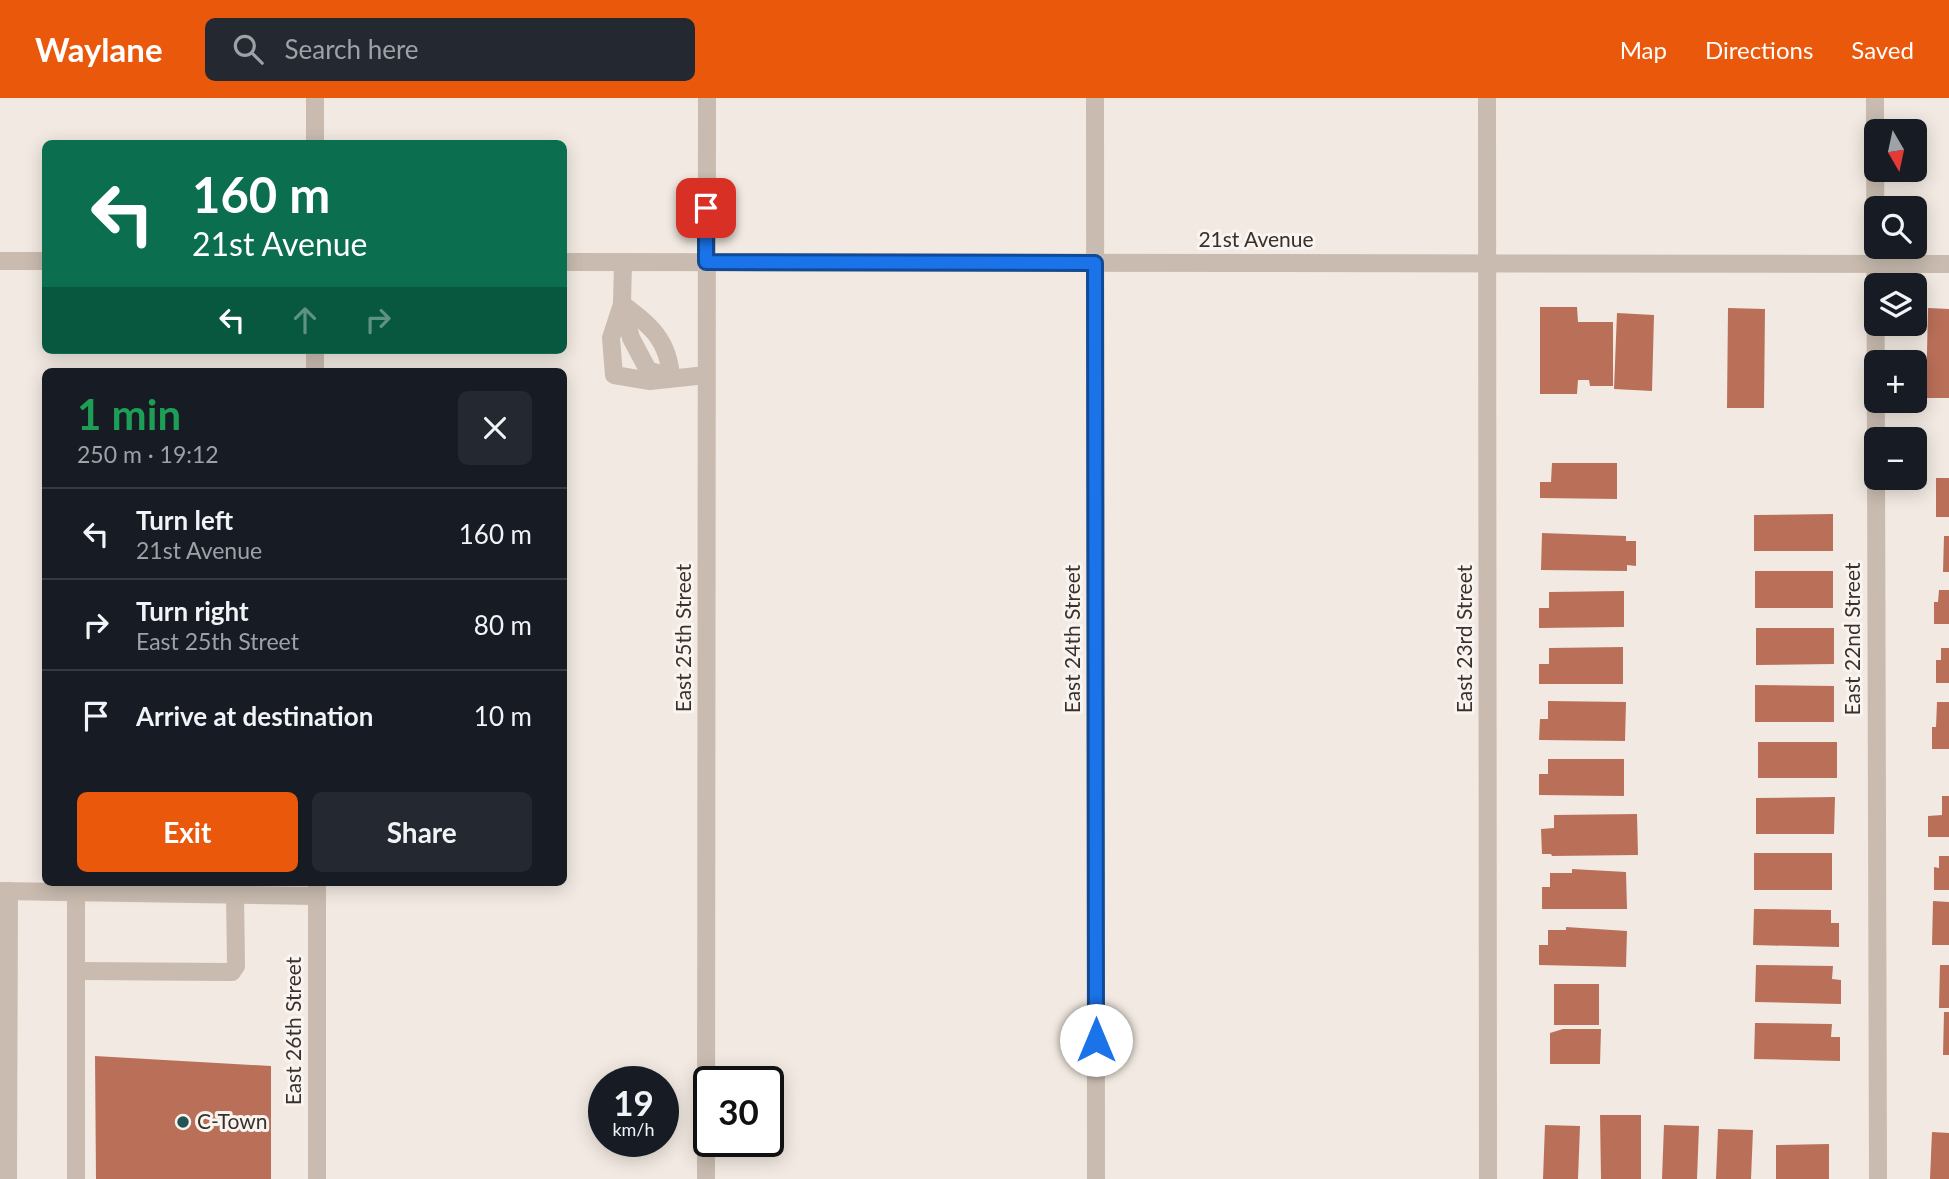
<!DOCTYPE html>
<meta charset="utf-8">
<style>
:root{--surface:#171b24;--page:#242831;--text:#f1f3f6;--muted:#9ea1a6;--line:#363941;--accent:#ea580c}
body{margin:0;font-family:Lato,sans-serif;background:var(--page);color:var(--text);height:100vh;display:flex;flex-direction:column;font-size:26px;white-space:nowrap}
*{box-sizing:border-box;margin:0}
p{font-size:23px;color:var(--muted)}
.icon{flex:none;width:38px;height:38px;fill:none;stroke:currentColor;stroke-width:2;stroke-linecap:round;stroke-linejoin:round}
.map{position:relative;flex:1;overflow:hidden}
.sheet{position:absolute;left:42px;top:270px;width:525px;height:518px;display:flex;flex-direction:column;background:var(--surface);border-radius:10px;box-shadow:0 4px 18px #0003}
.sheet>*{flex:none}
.banner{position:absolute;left:42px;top:42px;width:525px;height:214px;border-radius:10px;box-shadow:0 4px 18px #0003;background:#0b6e4f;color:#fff;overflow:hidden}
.needle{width:46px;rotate:171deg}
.tools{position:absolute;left:1864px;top:21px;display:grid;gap:14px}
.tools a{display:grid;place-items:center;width:63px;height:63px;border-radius:10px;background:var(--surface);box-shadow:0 4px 18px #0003;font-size:35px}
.speed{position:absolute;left:588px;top:968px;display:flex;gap:14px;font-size:35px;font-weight:700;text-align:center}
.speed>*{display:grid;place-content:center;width:91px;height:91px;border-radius:50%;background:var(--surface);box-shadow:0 4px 18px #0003;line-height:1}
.speed small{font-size:18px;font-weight:400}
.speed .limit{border:4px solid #111;border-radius:10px;background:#fff;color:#111}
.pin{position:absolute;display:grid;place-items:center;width:60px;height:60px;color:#fff;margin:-30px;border-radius:14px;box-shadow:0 4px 10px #0006}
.me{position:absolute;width:77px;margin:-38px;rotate:0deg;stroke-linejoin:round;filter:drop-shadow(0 0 5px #0008)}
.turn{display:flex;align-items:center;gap:24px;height:147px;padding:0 35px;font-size:32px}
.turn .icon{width:91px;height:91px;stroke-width:2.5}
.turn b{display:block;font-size:49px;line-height:60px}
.lanes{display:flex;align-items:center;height:66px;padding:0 35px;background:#0003;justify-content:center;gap:35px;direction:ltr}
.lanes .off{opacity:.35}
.round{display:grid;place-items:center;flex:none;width:74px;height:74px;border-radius:10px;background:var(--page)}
.headline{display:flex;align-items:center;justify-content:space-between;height:119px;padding:0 35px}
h1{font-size:42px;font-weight:700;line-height:52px;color:#1e9e55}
.cta{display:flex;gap:14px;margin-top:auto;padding:14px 35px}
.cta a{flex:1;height:80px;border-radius:10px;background:var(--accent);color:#fff;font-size:28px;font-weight:700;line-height:80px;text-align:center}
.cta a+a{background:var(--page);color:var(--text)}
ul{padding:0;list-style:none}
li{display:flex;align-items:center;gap:21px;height:91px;padding:0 35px;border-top:2px solid var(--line)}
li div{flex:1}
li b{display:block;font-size:26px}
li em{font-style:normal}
header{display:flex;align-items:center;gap:42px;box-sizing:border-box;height:98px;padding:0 35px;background:var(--accent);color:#fff}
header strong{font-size:33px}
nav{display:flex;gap:38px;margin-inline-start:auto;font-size:24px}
.search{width:490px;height:63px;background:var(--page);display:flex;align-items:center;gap:18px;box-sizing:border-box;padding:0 24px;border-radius:10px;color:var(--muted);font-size:26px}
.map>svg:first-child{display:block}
</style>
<header>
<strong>Waylane</strong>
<div class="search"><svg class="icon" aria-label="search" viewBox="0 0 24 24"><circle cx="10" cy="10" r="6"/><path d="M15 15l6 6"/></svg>Search here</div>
<nav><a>Map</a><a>Directions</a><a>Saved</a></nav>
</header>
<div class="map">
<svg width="1949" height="1081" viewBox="0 0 1949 1081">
<rect width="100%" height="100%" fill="#f2eae2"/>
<g fill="#ba7058">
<path d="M 1540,209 L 1577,209 L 1578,224 L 1613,224 L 1613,288 L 1590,288 L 1589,282 L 1578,282 L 1577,296 L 1540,296 Z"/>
<path d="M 1728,210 L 1765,211 L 1764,310 L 1727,310 Z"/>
<path d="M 1928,210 L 1949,211 L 1949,300 L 1926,300 Z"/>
<path d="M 1617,215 L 1654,217 L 1652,293 L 1614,291 Z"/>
<path d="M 1552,365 L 1617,365 L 1617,401 L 1540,400 L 1540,384 L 1551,384 Z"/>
<rect x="1936" y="380" width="13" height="39"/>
<path d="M 1833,416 L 1833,453 L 1754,453 L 1754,417 Z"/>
<path d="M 1542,435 L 1626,438 L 1626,443 L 1636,443 L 1636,468 L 1627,467 L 1627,473 L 1541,472 Z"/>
<path d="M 1944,438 L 1949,438 L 1949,474 L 1943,474 Z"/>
<rect x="1755" y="473" width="78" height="37"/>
<path d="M 1939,492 L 1949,492 L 1949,526 L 1934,526 L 1934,504 L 1938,504 Z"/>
<path d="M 1624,493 L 1624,529 L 1539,530 L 1539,510 L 1549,510 L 1549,494 Z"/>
<path d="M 1756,530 L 1834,530 L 1834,566 L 1756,567 Z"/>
<path d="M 1623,549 L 1623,586 L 1539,586 L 1539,566 L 1549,566 L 1549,550 Z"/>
<path d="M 1941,550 L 1949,550 L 1949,585 L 1936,585 L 1936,562 L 1941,562 Z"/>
<path d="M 1755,587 L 1834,588 L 1834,624 L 1755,624 Z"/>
<path d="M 1548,603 L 1626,604 L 1625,643 L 1539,642 L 1540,621 L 1548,621 Z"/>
<path d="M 1937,604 L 1949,604 L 1949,651 L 1932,651 L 1932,629 L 1936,629 Z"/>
<rect x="1758" y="644" width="79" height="36"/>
<path d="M 1548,661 L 1624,661 L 1624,698 L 1539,697 L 1539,676 L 1548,676 Z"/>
<path d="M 1942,698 L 1949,698 L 1949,739 L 1928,739 L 1928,718 L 1942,717 Z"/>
<path d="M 1835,699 L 1834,736 L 1756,736 L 1756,700 Z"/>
<path d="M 1637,716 L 1638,757 L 1552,758 L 1551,756 L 1542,756 L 1541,731 L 1554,730 L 1554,717 Z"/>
<rect x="1754" y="755" width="78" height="37"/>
<path d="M 1939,758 L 1949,758 L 1949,792 L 1934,792 L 1934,769 L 1939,770 Z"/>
<path d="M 1572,771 L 1626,774 L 1627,811 L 1542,811 L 1542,789 L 1550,789 L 1550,775 L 1572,775 Z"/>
<path d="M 1933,803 L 1949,804 L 1949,847 L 1932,847 Z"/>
<path d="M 1754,811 L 1831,812 L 1831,825 L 1839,825 L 1839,849 L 1753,847 Z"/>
<path d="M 1566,829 L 1627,833 L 1626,869 L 1539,867 L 1539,847 L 1548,847 L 1548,832 L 1566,832 Z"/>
<path d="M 1756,867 L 1833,868 L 1832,881 L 1841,882 L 1841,906 L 1755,904 Z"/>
<path d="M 1940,867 L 1949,867 L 1949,910 L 1939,910 Z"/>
<rect x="1554" y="886" width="45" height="41"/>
<path d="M 1944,914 L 1949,914 L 1949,957 L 1943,957 Z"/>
<path d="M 1755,925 L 1832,926 L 1831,939 L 1840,939 L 1840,963 L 1754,961 Z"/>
<path d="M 1563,931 L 1601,931 L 1600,966 L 1550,966 L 1550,935 Z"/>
<path d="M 95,958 L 271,968 L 271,1081 L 96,1081 Z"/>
<path d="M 1600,1017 L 1641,1017 L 1641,1081 L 1601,1081 Z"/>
<path d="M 1545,1027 L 1580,1028 L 1578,1081 L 1543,1081 Z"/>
<path d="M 1664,1027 L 1699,1028 L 1697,1081 L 1662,1081 Z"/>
<path d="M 1718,1031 L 1753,1032 L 1751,1081 L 1716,1081 Z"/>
<path d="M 1932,1034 L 1949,1035 L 1949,1081 L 1930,1081 Z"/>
<path d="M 1829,1046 L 1829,1081 L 1776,1081 L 1776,1047 Z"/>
</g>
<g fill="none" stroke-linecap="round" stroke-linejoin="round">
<g stroke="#c9bbaf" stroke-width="18">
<path d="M 315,0 L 315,46"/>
<path d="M 1095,0 L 1096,1081"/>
<path d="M 1487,0 L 1488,1081"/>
<path d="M 1875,0 L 1878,1081"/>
<path d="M 0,163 L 46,163"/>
<path d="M 564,164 L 1949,166"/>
<path d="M 623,164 L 622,206 L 611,240 L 614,277 L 650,283 L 706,277"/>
<path d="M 622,206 L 631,240 L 648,272 L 667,278"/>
<path d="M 622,206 C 650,227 669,242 671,280"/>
<path d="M 315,252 L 315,273"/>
<path d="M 317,784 L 317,1081"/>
<path d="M 0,793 L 317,798"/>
<path d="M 76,873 L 232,874 L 236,868 L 235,796"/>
<path d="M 8,1081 L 9,793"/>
<path d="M 76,1081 L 76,794"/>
<path d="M 706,1081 L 707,0"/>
</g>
</g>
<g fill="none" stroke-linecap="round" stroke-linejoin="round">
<defs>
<path id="route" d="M 706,110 L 706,164 L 1095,165 L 1096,942"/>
</defs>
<use href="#route" stroke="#114b97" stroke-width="18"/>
<use href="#route" stroke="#1a73e8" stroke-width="12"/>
</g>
<circle fill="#255356" stroke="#f9f4ef" stroke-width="2.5" cx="183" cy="1024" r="7"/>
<g text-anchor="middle" stroke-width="6" stroke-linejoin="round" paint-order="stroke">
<g font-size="21" fill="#39302c" stroke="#f9f4ef">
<text x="1256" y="149">21st Avenue</text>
<text transform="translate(684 540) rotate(-90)" y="7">East 25th Street</text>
<text transform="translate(1073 541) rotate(-90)" y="7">East 24th Street</text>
<text transform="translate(1465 541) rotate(-90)" y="7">East 23rd Street</text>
<text transform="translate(1853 541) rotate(-90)" y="7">East 22nd Street</text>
<text transform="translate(294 933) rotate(-90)" y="7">East 26th Street</text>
</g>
<g font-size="21" fill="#39302c" stroke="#f9f4ef" text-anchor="start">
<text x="197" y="1031">C-Town</text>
</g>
</g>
</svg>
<div class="tools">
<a><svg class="needle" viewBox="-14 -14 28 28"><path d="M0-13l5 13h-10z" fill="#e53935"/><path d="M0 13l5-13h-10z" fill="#9ea1a6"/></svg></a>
<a><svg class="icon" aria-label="search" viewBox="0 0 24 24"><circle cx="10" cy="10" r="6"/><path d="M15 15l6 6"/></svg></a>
<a><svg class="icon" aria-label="layers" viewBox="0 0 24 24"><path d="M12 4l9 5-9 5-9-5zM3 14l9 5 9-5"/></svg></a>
<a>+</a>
<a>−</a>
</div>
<div class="speed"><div>19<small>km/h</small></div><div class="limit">30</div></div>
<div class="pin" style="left:706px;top:110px;background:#d93025"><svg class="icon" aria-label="arrive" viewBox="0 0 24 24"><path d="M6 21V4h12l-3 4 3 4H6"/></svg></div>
<svg class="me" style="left:1096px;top:942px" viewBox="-20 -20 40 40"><circle r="19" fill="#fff"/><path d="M0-13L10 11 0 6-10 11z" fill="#1a73e8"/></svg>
<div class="banner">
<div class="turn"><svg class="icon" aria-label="left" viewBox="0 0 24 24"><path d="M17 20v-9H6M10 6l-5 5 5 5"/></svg><div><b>160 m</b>21st Avenue</div></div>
<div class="lanes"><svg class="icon" aria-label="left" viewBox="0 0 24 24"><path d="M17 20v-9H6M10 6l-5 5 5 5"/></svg><svg class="icon off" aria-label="ahead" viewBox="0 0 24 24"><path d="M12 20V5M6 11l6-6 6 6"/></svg><svg class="icon off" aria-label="right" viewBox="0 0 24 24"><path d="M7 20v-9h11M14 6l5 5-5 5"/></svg></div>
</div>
<section class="sheet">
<div class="headline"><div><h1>1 min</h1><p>250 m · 19:12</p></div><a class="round"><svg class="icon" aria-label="close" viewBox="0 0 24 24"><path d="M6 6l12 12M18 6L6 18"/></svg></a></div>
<ul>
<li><svg class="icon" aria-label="left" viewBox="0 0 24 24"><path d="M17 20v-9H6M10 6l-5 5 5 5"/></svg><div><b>Turn left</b><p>21st Avenue</p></div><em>160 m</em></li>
<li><svg class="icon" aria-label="right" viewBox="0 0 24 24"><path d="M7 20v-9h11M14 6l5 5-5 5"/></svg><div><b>Turn right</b><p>East 25th Street</p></div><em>80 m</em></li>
<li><svg class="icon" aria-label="arrive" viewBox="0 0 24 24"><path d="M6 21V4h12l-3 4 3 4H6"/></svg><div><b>Arrive at destination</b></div><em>10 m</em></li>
</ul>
<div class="cta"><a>Exit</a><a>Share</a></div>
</section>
</div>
